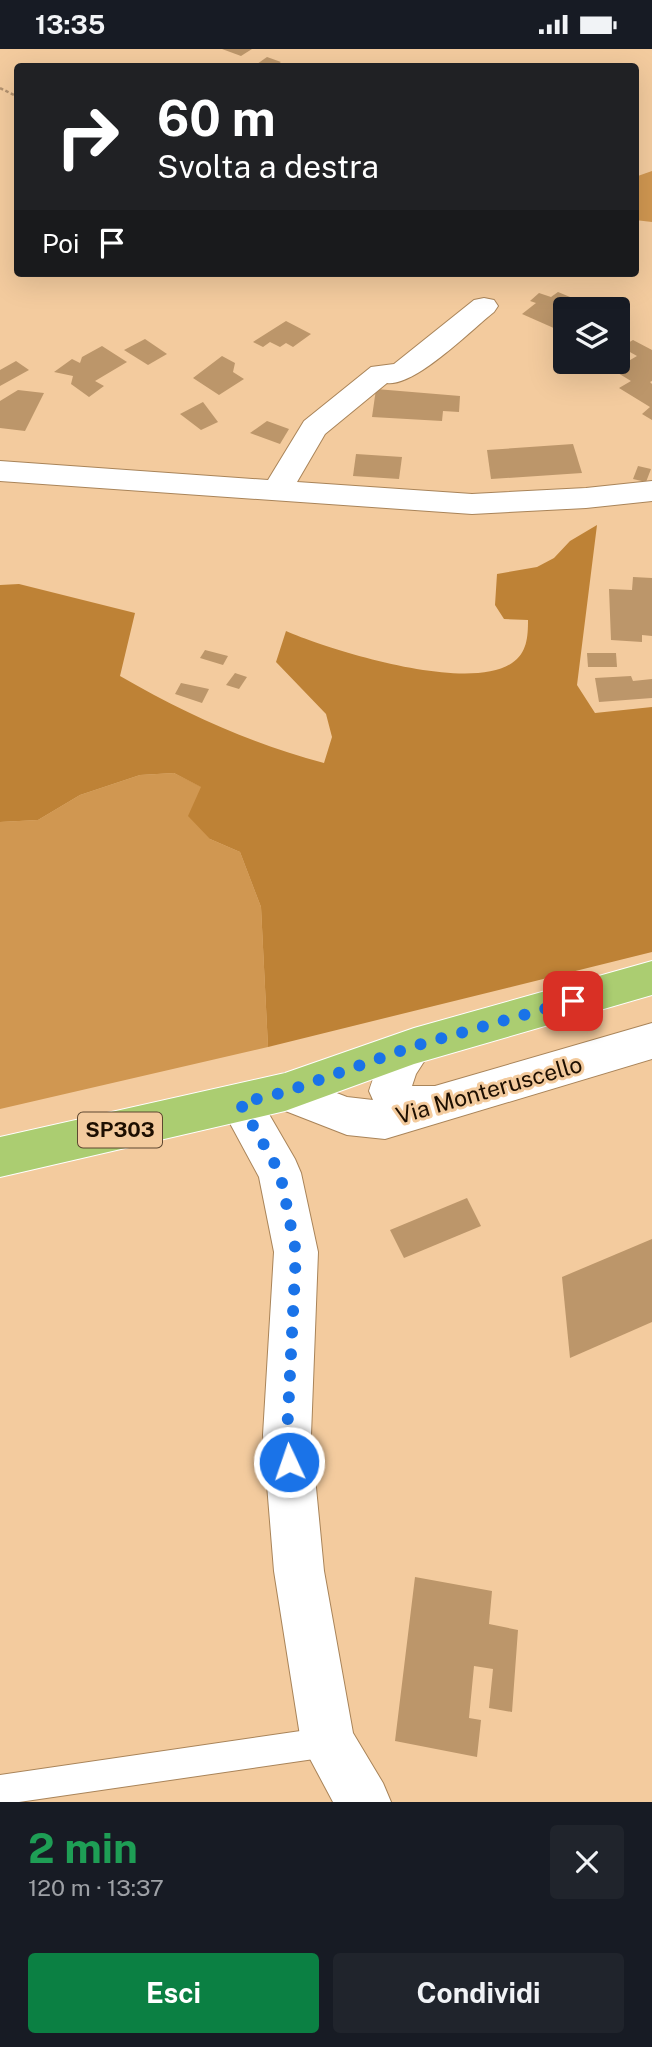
<!DOCTYPE html>
<html lang="it">
<meta charset="utf-8">
<style>
:root{--surface:#171b24;--page:#20242c;--text:#f1f3f6;--muted:#9ea1a6;--accent:#0b8043}
body{margin:0;font-family:"Public Sans",sans-serif;background:var(--page);color:var(--text);height:100vh;display:flex;flex-direction:column;font-size:26px;white-space:nowrap}
*{box-sizing:border-box;margin:0}
p{font-size:23px;color:var(--muted)}
.icon{flex:none;width:38px;height:38px;fill:none;stroke:currentColor;stroke-width:2;stroke-linecap:round;stroke-linejoin:round}
.map{position:relative;height:1753px;overflow:hidden}
.drawer{display:flex;flex-direction:column;background:var(--surface);flex:1}
.drawer>*{flex:none}
.guide{position:absolute;left:14px;top:14px;width:625px;height:214px;border-radius:7px;box-shadow:0 7px 28px #0002;background:#202124;color:#fff;overflow:hidden}
.tools{position:absolute;left:553px;top:248px;display:grid;gap:14px}
.tools a{display:grid;place-items:center;width:77px;height:77px;border-radius:7px;background:var(--surface);box-shadow:0 7px 28px #0002;font-size:35px}
.pin{position:absolute;display:grid;place-items:center;width:60px;height:60px;color:#fff;margin:-30px;border-radius:14px;box-shadow:0 4px 10px #0006}
.me{position:absolute;width:77px;margin:-38px;rotate:357deg;stroke-linejoin:round;filter:drop-shadow(0 0 5px #0008)}
.turn{display:flex;align-items:center;gap:24px;height:147px;padding:0 28px;font-size:32px}
.turn .icon{width:91px;height:91px;stroke-width:2.5}
.turn b{display:block;font-size:49px;line-height:60px}
.then{display:flex;align-items:center;height:66px;padding:0 28px;background:#0003;gap:14px;font-size:26px}
.round{display:grid;place-items:center;flex:none;width:74px;height:74px;border-radius:7px;background:var(--page)}
.summary{display:flex;align-items:center;justify-content:space-between;height:119px;padding:0 28px}
h1{font-size:42px;font-weight:700;line-height:52px;color:#1e9e55}
.button{display:flex;gap:14px;margin-top:auto;padding:14px 28px}
.button a{flex:1;height:80px;border-radius:7px;background:var(--accent);color:#fff;font-size:28px;font-weight:700;line-height:80px;text-align:center}
.button a+a{background:var(--page);color:var(--text)}
.status{display:flex;justify-content:space-between;align-items:center;height:49px;padding:0 35px;background:var(--surface);direction:ltr}
.status svg{height:19px;fill:currentColor}
.map>svg:first-child{display:block}
</style>
<div class="status"><b>13:35</b><svg viewBox="0 0 49 12"><path d="M0 12V9h3v3zM5 12V6h3v6zM10 12V3h3v9zM15 12V0h3v12zM26 1h20v11H26zM47 4h2v5h-2z"/></svg></div>
<div class="map">
<svg width="652" height="1753" viewBox="0 0 652 1753">
<rect width="100%" height="100%" fill="#f3cb9e"/>
<g fill="#d09751">
<path d="M 652,122 L 652,173 L 635,171 L 635,128 Z"/>
<path d="M 174,724 L 202,738 L 210,790 L 240,803 L 261,858 L 268,998 L 0,1060 L 0,773 L 38,771 L 80,746 L 140,726 Z"/>
</g>
<path fill="#be8236" d="M 597,476 L 577,636 L 595,664 L 652,658 L 652,903 L 268,998 L 261,858 L 240,803 L 210,790 L 188,767 L 201,738 L 174,724 L 140,726 L 80,746 L 38,771 L 0,773 L 0,536 L 19,535 L 135,564 L 120,627 C 186,665 250,694 324,714 L 332,688 L 326,665 L 276,613 L 286,582 C 332,602 468,644 512,614 C 527,604 528,588 528,571 L 504,570 L 495,556 L 497,525 L 537,518 L 554,509 L 570,492 Z"/>
<g fill="#bc966a">
<path d="M 222,0 L 252,0 L 241,7 Z"/>
<path d="M 267,8 L 281,13 L 274,18 L 257,15 Z"/>
<path d="M 558,243 L 587,255 L 581,261 L 565,261 L 565,284 L 522,265 L 536,254 L 530,252 L 539,244 L 551,248 Z"/>
<path d="M 286,272 L 311,285 L 293,298 L 286,294 L 280,298 L 270,293 L 263,298 L 253,293 Z"/>
<path d="M 145,290 L 167,305 L 148,316 L 124,301 Z"/>
<path d="M 633,291 L 652,301 L 652,332 L 650,333 L 652,335 L 652,371 L 642,365 L 650,358 L 619,339 L 631,332 L 613,321 L 637,307 L 621,298 Z"/>
<path d="M 102,297 L 127,313 L 95,332 L 104,337 L 89,348 L 71,335 L 73,327 L 54,323 L 72,310 L 80,314 L 82,308 Z"/>
<path d="M 222,307 L 235,314 L 233,323 L 244,330 L 219,346 L 193,329 Z"/>
<path d="M 16,312 L 29,321 L 0,337 L 0,321 Z"/>
<path d="M 376,340 L 460,347 L 459,363 L 443,362 L 442,372 L 372,368 Z"/>
<path d="M 18,341 L 44,344 L 25,382 L 0,379 L 0,352 Z"/>
<path d="M 203,353 L 218,373 L 201,381 L 180,365 Z"/>
<path d="M 267,372 L 289,380 L 280,395 L 250,384 Z"/>
<path d="M 573,395 L 582,424 L 491,430 L 487,401 Z"/>
<path d="M 356,405 L 402,408 L 399,430 L 353,427 Z"/>
<path d="M 638,417 L 651,420 L 646,433 L 633,430 Z"/>
<path d="M 633,528 L 652,529 L 652,587 L 642,586 L 642,593 L 611,591 L 609,540 L 632,541 Z"/>
<path d="M 205,601 L 228,607 L 223,616 L 200,609 Z"/>
<path d="M 587,604 L 616,604 L 617,618 L 588,618 Z"/>
<path d="M 235,624 L 247,628 L 239,640 L 226,636 Z"/>
<path d="M 631,627 L 633,632 L 652,630 L 652,649 L 599,653 L 595,629 Z"/>
<path d="M 181,634 L 209,640 L 202,654 L 175,645 Z"/>
<path d="M 467,1149 L 481,1177 L 404,1209 L 390,1181 Z"/>
<path d="M 652,1190 L 652,1273 L 570,1309 L 562,1228 Z"/>
<path d="M 415,1528 L 492,1542 L 489,1575 L 518,1581 L 512,1663 L 489,1659 L 493,1620 L 474,1617 L 469,1669 L 481,1671 L 477,1708 L 395,1692 Z"/>
</g>
<g fill="none" stroke-linecap="round" stroke-linejoin="round">
<defs>
<path id="service" d="M 328,1678 L 338,1683 L 343,1693 L 338,1703 L 328,1708 L 19,1753 L 0,1753 L 0,1726 Z"/>
<g id="minor">
<path d="M 484,249 L 494,251 L 498,257 L 494,263 C 471,281 415,338 387,334 L 325,385 L 297,433 L 472,445 L 586,439 L 652,432 L 652,452 L 586,459 L 472,465 L 0,432 L 0,412 L 268,431 L 304,372 L 371,318 L 394,315 L 474,251 Z"/>
<path d="M 240,1035 L 255,1041 L 295,1110 L 301,1124 L 318,1203 L 311,1386 L 324,1522 L 353,1684 L 383,1734 L 391,1753 L 333,1753 L 301,1693 L 274,1522 L 263,1386 L 274,1203 L 259,1128 L 219,1054 L 225,1041 Z"/>
</g>
<path id="tertiary" d="M 652,974 L 652,1010 L 385,1090 L 347,1086 L 270,1056 L 264,1043 L 270,1030 L 285,1024 L 347,1048 L 373,1051 L 369,1042 C 379,1013 390,971 428,984 L 434,997 L 416,1025 L 412,1037 L 435,1037 Z"/>
<path id="primary" d="M 652,912 L 652,946 L 414,1015 L 285,1062 L 0,1128 L 0,1088 L 285,1024 L 414,979 Z"/>
</defs>
<use href="#service" stroke="#a98459" stroke-width="2"/>
<use href="#minor" stroke="#a98459" stroke-width="2"/>
<use href="#tertiary" stroke="#a98459" stroke-width="2"/>
<use href="#primary" stroke="#fff" stroke-width="2"/>
<path stroke="#b3926f" stroke-width="2.5" stroke-dasharray="3.5 2.5" stroke-linecap="butt" d="M 0,39 L 18,48"/>
<use href="#service" fill="#fff" fill-rule="evenodd"/>
<use href="#minor" fill="#fff" fill-rule="evenodd"/>
<use href="#tertiary" fill="#fff" fill-rule="evenodd"/>
<use href="#primary" fill="#abcd71" fill-rule="evenodd"/>
</g>
<g fill="none" stroke-linecap="round" stroke-linejoin="round">
<path stroke="#1a73e8" stroke-width="12" stroke-dasharray="0 21.6" d="M 289,1413 L 287,1386 L 296,1203 L 280,1124 L 240,1054 L 285,1043 L 414,997 L 573,952"/>
</g>
<g text-anchor="middle" stroke-width="6" stroke-linejoin="round" paint-order="stroke">
<rect fill="#f3cb9e" stroke="#5d4730" stroke-width="2" x="78" y="1063.5" width="84" height="35" rx="5"/>
<g font-size="21" font-weight="bold" fill="#1d0f01">
<text x="120" y="1088">SP303</text>
</g>
<g font-size="23" fill="#1d0f01" stroke="#f3cb9e">
<text transform="translate(489 1041) rotate(-16)" y="8">Via Monteruscello</text>
</g>
</g>
</svg>
<div class="tools">
<a><svg class="icon" aria-label="layers" viewBox="0 0 24 24"><path d="M12 4l9 5-9 5-9-5zM3 14l9 5 9-5"/></svg></a>
</div>
<div class="pin" style="left:573px;top:952px;background:#d93025"><svg class="icon" aria-label="arrive" viewBox="0 0 24 24"><path d="M6 21V4h12l-3 4 3 4H6"/></svg></div>
<svg class="me" style="left:289px;top:1413px" viewBox="-20 -20 40 40"><circle r="17" fill="#1a73e8" stroke="#fff" stroke-width="3"/><path d="M0-11L8 9 0 5-8 9z" fill="#fff"/></svg>
<div class="guide">
<div class="turn"><svg class="icon" aria-label="right" viewBox="0 0 24 24"><path d="M7 20v-9h11M14 6l5 5-5 5"/></svg><div><b>60 m</b>Svolta a destra</div></div>
<div class="then">Poi<svg class="icon" aria-label="arrive" viewBox="0 0 24 24"><path d="M6 21V4h12l-3 4 3 4H6"/></svg></div>
</div>
</div>
<section class="drawer">
<div class="summary"><div><h1>2 min</h1><p>120 m · 13:37</p></div><a class="round"><svg class="icon" aria-label="close" viewBox="0 0 24 24"><path d="M6 6l12 12M18 6L6 18"/></svg></a></div>
<div class="button"><a>Esci</a><a>Condividi</a></div>
</section>
